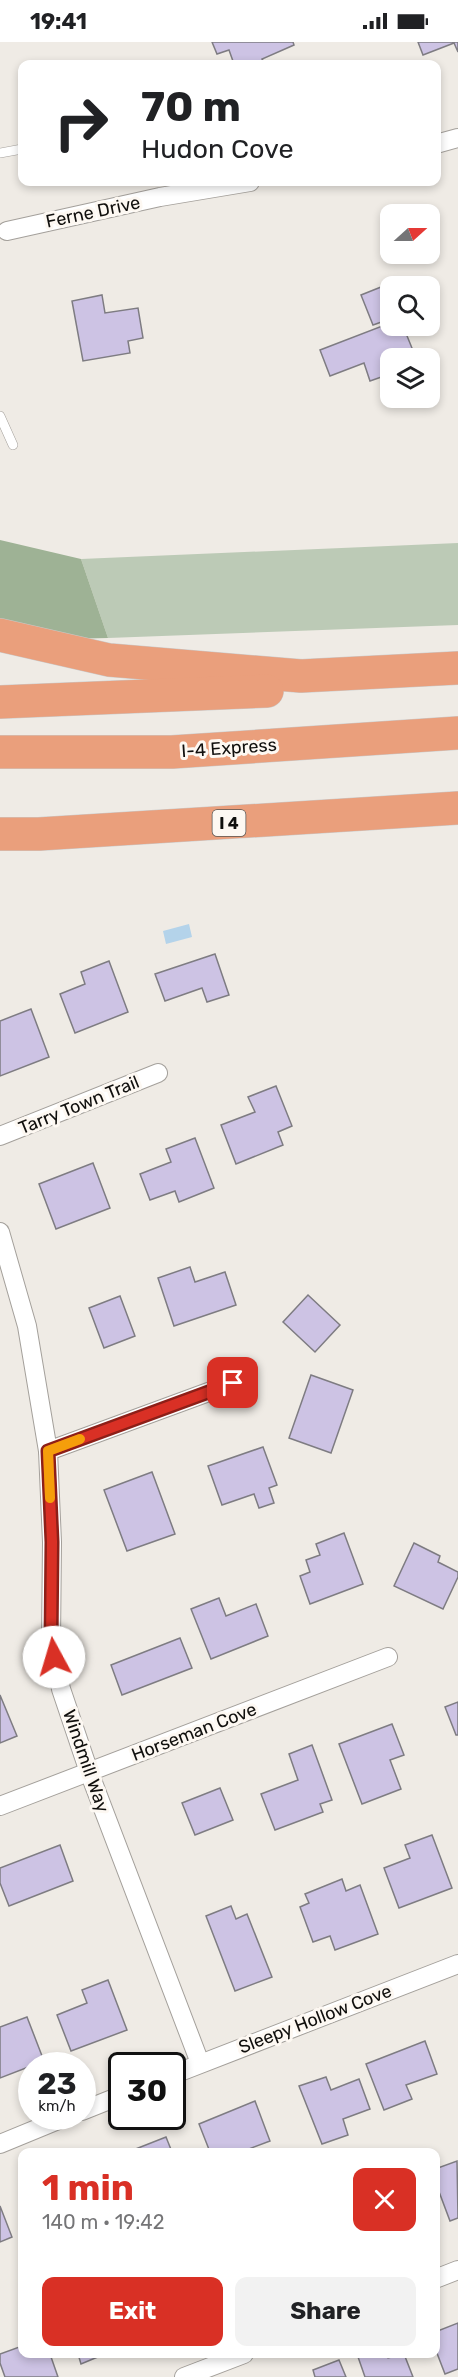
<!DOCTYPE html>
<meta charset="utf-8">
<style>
:root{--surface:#fff;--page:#f2f2f2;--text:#202124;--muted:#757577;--accent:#d93025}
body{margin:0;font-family:Rubik,sans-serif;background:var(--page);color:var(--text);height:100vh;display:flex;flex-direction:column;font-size:22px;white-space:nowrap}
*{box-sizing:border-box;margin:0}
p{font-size:20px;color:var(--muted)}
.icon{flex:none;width:33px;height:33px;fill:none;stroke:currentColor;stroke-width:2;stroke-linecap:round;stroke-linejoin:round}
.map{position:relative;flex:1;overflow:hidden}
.details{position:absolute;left:18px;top:2106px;width:422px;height:210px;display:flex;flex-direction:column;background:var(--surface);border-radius:12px;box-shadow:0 3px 9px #0003}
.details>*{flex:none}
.guide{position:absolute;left:18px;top:18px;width:423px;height:126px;border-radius:12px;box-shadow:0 3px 9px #0003;background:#fff;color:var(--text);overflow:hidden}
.needle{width:39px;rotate:69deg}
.fabs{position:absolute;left:380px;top:162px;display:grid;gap:12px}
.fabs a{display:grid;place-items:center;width:60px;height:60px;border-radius:12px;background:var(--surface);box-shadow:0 3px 9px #0003;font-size:30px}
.speed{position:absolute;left:18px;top:2010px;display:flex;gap:12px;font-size:30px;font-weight:700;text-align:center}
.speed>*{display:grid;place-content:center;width:78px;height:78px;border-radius:50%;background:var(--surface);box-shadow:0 3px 9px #0003;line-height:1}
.speed small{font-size:15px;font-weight:400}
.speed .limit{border:3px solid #111;border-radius:9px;background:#fff;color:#111}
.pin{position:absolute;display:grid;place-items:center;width:51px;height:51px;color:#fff;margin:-26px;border-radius:12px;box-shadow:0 3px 9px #0006}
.me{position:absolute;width:66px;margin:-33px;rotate:354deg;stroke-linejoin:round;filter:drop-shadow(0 0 4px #0008)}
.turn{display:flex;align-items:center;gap:21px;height:126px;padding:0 24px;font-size:27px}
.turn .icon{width:78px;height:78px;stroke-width:2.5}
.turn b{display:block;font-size:42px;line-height:51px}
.round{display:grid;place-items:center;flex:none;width:63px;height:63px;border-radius:12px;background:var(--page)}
.headline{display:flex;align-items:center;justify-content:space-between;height:102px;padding:0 24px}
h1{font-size:36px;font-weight:700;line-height:45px;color:var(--accent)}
.button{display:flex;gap:12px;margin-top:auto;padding:12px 24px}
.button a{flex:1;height:69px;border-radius:12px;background:var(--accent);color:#fff;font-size:24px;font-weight:700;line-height:69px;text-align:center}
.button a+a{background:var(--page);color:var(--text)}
.status{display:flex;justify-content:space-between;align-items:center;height:42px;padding:0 30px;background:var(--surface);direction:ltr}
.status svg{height:16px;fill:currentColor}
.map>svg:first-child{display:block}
</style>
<div class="status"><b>19:41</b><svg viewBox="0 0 49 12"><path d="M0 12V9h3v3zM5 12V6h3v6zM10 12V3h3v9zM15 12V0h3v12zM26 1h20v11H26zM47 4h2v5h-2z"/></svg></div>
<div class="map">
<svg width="458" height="2335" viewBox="0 0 458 2335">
<rect width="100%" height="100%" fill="#efebe5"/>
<path fill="#bccab6" d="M 458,501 L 458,583 L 108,596 L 81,517 Z"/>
<path fill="#9eb295" d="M 0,498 L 81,517 L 108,596 L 64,597 L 0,582 Z"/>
<path fill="#b4d3ea" d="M 189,882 L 192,895 L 166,902 L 163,889 Z"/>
<g fill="#cdc3e4" stroke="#7e7c82" stroke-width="1.5">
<path d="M 212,0 L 293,0 L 294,3 L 262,17 L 265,22 L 234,22 L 229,8 L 217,12 Z"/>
<path d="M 418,0 L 458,0 L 458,10 L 454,1 L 423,13 Z"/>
<path d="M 386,243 L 390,252 L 390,277 L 373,283 L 361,253 Z"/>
<path d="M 102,253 L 105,271 L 138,266 L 143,296 L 128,299 L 130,311 L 83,319 L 72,259 Z"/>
<path d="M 390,281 L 390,284 L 403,284 L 416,316 L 390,316 L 390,332 L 370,339 L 364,321 L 330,334 L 320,308 Z"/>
<path d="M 215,912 L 229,953 L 207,960 L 202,946 L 165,959 L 155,932 Z"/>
<path d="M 109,919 L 128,970 L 75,991 L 60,952 L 85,942 L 81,930 Z"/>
<path d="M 31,967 L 49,1015 L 0,1034 L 0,979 Z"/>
<path d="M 276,1044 L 292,1084 L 278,1090 L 283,1103 L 236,1122 L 221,1083 L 255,1070 L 248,1055 Z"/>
<path d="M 195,1096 L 214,1146 L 179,1160 L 175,1149 L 150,1158 L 140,1132 L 171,1120 L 166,1107 Z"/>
<path d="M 93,1121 L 110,1166 L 56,1187 L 39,1142 Z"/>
<path d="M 190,1225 L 195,1240 L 225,1230 L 236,1263 L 174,1284 L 158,1236 Z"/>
<path d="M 308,1253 L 340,1283 L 315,1310 L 283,1280 Z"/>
<path d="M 120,1254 L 135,1294 L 104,1306 L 89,1266 Z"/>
<path d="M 311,1333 L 353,1348 L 331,1411 L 289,1396 Z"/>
<path d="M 263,1405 L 277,1443 L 269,1446 L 274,1461 L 259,1466 L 254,1452 L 222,1463 L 208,1424 Z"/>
<path d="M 152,1430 L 175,1492 L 127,1509 L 104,1448 Z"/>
<path d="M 344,1491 L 363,1542 L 310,1562 L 300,1534 L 310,1530 L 306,1518 L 320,1513 L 316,1502 Z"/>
<path d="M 414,1501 L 440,1514 L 438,1520 L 458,1530 L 458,1535 L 443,1567 L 394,1544 Z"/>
<path d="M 219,1556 L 226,1574 L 256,1562 L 268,1594 L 211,1617 L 191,1567 Z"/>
<path d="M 180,1596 L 192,1626 L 122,1653 L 111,1623 Z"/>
<path d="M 0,1653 L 17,1694 L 0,1701 Z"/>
<path d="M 458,1660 L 458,1693 L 456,1693 L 445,1665 Z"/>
<path d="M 392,1682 L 404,1713 L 390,1718 L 401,1747 L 362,1762 L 339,1702 Z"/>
<path d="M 312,1703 L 332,1758 L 320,1762 L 323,1770 L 275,1788 L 261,1752 L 298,1738 L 289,1712 Z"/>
<path d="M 220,1746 L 233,1778 L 195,1793 L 182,1761 Z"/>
<path d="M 432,1793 L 452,1846 L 399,1866 L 384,1826 L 410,1816 L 405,1803 Z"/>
<path d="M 60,1803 L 73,1839 L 9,1864 L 0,1841 L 0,1826 Z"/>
<path d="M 342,1837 L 346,1849 L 360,1843 L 378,1892 L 335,1908 L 330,1894 L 313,1900 L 300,1865 L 309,1861 L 305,1852 Z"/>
<path d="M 231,1864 L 236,1877 L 247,1872 L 272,1935 L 235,1949 L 206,1874 Z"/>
<path d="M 108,1938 L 127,1988 L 71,2009 L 57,1973 L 87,1961 L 82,1948 Z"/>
<path d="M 27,1975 L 44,2019 L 0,2036 L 0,1985 Z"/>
<path d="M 425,1999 L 437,2032 L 406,2043 L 412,2057 L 384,2068 L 366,2022 Z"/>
<path d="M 326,2035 L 331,2048 L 359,2037 L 370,2067 L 343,2077 L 348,2093 L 322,2102 L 299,2044 Z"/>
<path d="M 255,2059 L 270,2099 L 241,2110 L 210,2110 L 199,2082 Z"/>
<path d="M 166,2095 L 172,2110 L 128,2110 Z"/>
<path d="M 457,2119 L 458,2176 L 450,2179 L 435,2139 L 435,2127 Z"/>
<path d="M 0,2164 L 12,2195 L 0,2200 Z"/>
<path d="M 458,2281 L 458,2327 L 445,2332 L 435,2306 L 435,2290 Z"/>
<path d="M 22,2304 L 22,2312 L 50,2312 L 58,2335 L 5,2335 L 0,2321 L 0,2312 Z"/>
<path d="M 78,2312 L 99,2312 L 100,2314 L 81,2322 Z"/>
<path d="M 357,2312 L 386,2312 L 388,2316 L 404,2312 L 413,2335 L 365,2335 Z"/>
<path d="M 339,2318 L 346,2335 L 315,2335 L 313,2328 Z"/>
</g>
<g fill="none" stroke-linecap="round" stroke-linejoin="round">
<defs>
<g id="lane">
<path d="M 0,111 L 22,107"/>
<path d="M 0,374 L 13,403"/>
</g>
<g id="street">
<path d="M 436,102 L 458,96"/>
<path d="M 7,189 L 160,155 L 250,140"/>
<path d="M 0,1094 L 158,1031"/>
<path d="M 0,1190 L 27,1284 L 48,1409 L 52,1500 L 51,1599 L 61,1647 L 89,1730 L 200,2021"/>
<path d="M 48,1409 L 233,1341"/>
<path d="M 0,1764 L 388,1615"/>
<path d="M 172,2033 L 458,1922"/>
<path d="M 82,2069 L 122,2053"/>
<path d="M 0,2102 L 68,2074"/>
<path d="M 435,2237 L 458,2228"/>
<path d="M 184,2335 L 244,2312"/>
</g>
<g id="highway">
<path d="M 0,593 L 109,618 L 301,634 L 458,626"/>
<path d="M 0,660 L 267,649"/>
<path d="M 0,710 L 172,710 L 458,691"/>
<path d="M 0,792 L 39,792 L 458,766"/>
</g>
</defs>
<use href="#lane" stroke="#a4a09b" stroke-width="10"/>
<use href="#street" stroke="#a4a09b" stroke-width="20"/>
<use href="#highway" stroke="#cacaca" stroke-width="34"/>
<use href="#lane" stroke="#fff" stroke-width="9"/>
<use href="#street" stroke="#fff" stroke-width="18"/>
<use href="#highway" stroke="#ea9f7c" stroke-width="33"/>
</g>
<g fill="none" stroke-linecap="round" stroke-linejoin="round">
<defs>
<path id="route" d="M 54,1615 L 51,1599 L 52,1500 L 48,1409 L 233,1341"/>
</defs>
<use href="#route" stroke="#8d1f18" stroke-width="15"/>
<use href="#route" stroke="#d93025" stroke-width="10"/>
<path stroke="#f59e0b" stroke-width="10" d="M 50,1456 L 48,1409 L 80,1397"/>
</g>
<g text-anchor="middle" stroke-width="6" stroke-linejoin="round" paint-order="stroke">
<rect fill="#fdf8f2" stroke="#575552" stroke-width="1.5" x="212.5" y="768" width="33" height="26" rx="4.5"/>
<g font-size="16" font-weight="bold" fill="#100f0d">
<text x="229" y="787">I 4</text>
</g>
<g font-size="18" fill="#100f0d" stroke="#fdf8f2">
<text transform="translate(93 170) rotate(-12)" y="6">Ferne Drive</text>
<text transform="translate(229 706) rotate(-4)" y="6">I-4 Express</text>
<text transform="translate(79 1063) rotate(-22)" y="6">Tarry Town Trail</text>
<text transform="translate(194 1690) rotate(-21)" y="6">Horseman Cove</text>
<text transform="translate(86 1719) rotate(71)" y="6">Windmill Way</text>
<text transform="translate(315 1977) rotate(-21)" y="6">Sleepy Hollow Cove</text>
</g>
</g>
</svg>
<div class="fabs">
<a><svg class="needle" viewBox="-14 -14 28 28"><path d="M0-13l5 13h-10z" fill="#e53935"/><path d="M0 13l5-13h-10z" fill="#757577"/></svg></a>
<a><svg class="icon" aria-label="search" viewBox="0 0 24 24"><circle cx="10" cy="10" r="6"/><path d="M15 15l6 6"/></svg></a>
<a><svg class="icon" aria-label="layers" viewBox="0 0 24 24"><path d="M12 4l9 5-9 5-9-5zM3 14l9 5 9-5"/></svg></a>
</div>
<div class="speed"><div>23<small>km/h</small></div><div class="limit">30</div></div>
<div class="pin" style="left:233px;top:1341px;background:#d93025"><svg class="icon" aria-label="arrive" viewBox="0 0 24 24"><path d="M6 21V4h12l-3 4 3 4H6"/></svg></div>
<svg class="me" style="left:54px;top:1615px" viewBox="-20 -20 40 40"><circle r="19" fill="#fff"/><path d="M0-13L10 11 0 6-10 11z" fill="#d93025"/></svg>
<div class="guide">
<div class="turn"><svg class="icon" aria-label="right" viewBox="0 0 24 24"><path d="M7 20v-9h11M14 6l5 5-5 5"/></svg><div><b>70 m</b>Hudon Cove</div></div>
</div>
<section class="details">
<div class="headline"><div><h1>1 min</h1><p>140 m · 19:42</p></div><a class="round" style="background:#d93025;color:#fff"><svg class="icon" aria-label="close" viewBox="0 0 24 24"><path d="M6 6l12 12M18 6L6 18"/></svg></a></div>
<div class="button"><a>Exit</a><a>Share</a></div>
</section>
</div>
